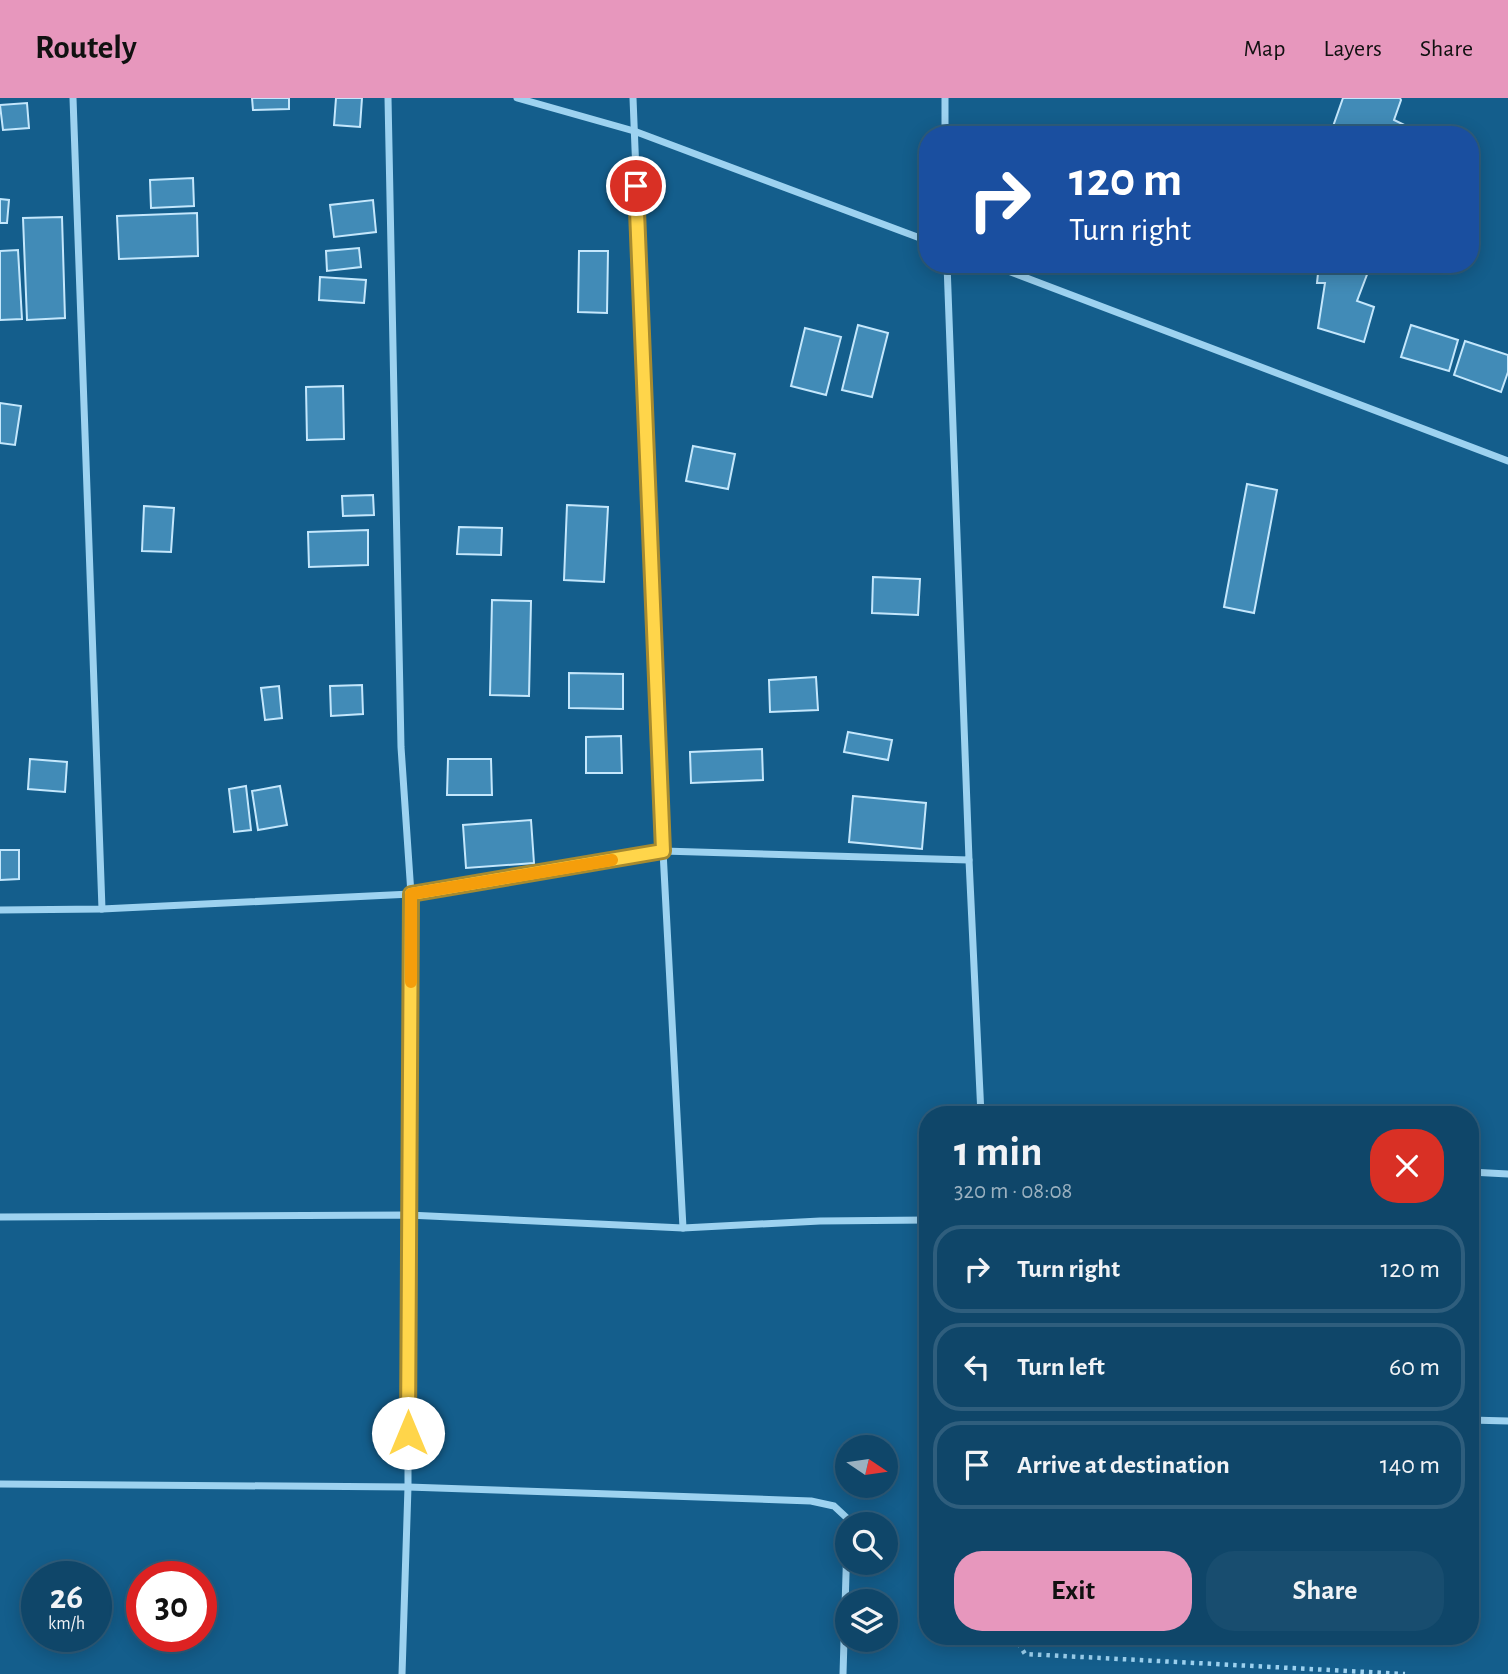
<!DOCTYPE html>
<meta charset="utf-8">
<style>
:root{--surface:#0f4669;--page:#184d6f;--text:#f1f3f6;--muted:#9bb1c0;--line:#2f5e7d;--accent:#e797bd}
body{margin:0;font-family:"Alegreya Sans",sans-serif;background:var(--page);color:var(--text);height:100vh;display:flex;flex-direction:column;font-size:26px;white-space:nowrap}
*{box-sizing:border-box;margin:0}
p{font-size:23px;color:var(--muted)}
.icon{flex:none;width:38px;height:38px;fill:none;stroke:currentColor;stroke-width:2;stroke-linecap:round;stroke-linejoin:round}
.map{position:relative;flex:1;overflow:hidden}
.sheet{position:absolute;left:919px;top:1008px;width:560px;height:539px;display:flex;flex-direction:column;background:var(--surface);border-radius:28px;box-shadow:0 4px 18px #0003,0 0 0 2px var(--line)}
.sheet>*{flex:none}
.banner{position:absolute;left:919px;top:28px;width:560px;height:147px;border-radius:28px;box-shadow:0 4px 18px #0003,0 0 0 2px var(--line);background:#1a4fa0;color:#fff;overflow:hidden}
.needle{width:46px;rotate:103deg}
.buttons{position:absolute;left:835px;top:1337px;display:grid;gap:14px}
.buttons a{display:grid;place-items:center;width:63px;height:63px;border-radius:50%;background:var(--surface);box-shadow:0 4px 18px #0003,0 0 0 2px var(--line);font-size:35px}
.speed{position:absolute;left:21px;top:1463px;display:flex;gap:14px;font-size:35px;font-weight:700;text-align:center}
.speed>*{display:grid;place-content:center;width:91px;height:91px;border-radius:50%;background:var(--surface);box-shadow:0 4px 18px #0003,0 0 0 2px var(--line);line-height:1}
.speed small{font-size:18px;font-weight:400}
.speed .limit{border:10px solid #d22;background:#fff;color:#111}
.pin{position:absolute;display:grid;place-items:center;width:60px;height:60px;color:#fff;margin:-30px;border:4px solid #fff;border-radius:50%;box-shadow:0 2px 7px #0007}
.me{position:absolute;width:77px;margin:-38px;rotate:0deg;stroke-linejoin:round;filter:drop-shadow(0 0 5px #0008)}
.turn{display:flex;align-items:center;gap:24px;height:147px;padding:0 35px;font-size:32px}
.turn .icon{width:91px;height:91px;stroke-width:2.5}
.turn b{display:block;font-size:49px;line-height:60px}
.round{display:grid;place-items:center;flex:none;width:74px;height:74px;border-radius:28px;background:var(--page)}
.headline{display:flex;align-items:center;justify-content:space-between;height:119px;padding:0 35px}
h1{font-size:42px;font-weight:600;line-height:52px}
.button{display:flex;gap:14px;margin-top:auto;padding:14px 35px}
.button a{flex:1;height:80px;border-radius:28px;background:var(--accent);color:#111;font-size:28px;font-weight:600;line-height:80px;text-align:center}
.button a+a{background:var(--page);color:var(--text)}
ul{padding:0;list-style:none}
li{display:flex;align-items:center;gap:21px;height:88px;margin:0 14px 10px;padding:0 21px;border:4px solid var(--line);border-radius:28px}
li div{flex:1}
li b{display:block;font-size:26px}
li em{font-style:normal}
header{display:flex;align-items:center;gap:42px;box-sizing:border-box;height:98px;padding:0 35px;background:var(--accent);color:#111}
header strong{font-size:33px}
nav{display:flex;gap:38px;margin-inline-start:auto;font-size:24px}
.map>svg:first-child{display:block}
</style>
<header>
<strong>Routely</strong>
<nav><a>Map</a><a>Layers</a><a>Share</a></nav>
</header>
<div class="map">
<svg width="1508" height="1576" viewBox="0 0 1508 1576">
<rect width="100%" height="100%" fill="#145e8c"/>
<g fill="#418bb7" stroke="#c4e7fc" stroke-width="2">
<path d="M 252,0 L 289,0 L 289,11 L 253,12 Z"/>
<path d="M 336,0 L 362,0 L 360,29 L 334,27 Z"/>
<path d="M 1343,0 L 1400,0 L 1401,2 L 1394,22 L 1425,37 L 1330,37 Z"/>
<path d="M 27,5 L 29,30 L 3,32 L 0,7 Z"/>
<path d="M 193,80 L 194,108 L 151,110 L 150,82 Z"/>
<path d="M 0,101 L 9,102 L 7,125 L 0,125 Z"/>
<path d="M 373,102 L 376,134 L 334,139 L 330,107 Z"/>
<path d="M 197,115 L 198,158 L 119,161 L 117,118 Z"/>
<path d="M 62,119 L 65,220 L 27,222 L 23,120 Z"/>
<path d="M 359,150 L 361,169 L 327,173 L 326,153 Z"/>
<path d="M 18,152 L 22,221 L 0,222 L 0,153 Z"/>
<path d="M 579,153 L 608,153 L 607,215 L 578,214 Z"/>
<path d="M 1319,166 L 1371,166 L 1357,203 L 1374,209 L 1364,244 L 1318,230 L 1325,185 L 1317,185 Z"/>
<path d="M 320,179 L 366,182 L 364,205 L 319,202 Z"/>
<path d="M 858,227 L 888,235 L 872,299 L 842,292 Z"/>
<path d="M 1411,227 L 1458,242 L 1449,273 L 1401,259 Z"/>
<path d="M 805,230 L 841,239 L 826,297 L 791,288 Z"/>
<path d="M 1465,243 L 1508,257 L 1508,274 L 1501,294 L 1454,277 Z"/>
<path d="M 343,288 L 344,341 L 307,342 L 306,289 Z"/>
<path d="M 0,305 L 21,308 L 15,347 L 0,345 Z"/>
<path d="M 693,348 L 735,356 L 728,391 L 686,383 Z"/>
<path d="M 1247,386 L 1277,392 L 1254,515 L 1224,509 Z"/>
<path d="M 373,397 L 374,417 L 343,418 L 342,398 Z"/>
<path d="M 567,407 L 608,409 L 604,484 L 564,482 Z"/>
<path d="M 144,408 L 174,410 L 171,454 L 142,453 Z"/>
<path d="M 459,429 L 502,430 L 501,457 L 457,456 Z"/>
<path d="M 368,432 L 368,467 L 309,469 L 308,434 Z"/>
<path d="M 873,479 L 920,481 L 918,517 L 872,515 Z"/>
<path d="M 492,502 L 531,503 L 529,598 L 490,597 Z"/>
<path d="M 569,575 L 623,576 L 623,611 L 569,610 Z"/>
<path d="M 816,579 L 818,612 L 770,614 L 769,582 Z"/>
<path d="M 362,587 L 363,616 L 331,618 L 330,588 Z"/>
<path d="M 279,588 L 282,620 L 265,622 L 261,590 Z"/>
<path d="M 848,634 L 892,642 L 888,662 L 844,654 Z"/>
<path d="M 621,638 L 622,675 L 586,675 L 586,639 Z"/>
<path d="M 762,651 L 763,682 L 691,685 L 690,654 Z"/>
<path d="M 30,661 L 67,664 L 65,694 L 28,691 Z"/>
<path d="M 448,661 L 491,661 L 492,697 L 447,697 Z"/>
<path d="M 246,688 L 251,732 L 234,734 L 229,691 Z"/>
<path d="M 280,688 L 287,727 L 258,732 L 252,693 Z"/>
<path d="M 853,698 L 926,705 L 922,751 L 849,744 Z"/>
<path d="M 531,722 L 534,765 L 466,770 L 463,727 Z"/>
<path d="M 0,752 L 19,752 L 19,781 L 0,782 Z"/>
</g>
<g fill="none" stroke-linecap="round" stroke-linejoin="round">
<path stroke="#9dd2f0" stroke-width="4.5" stroke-dasharray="3.5 5" stroke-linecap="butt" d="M 1014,1538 L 1025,1556 L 1405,1576"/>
<g stroke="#9dd2f0" stroke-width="7">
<path d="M 73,0 L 102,811"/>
<path d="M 388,0 L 401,649 L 411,796 L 411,886 L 408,1117 L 408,1389 L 402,1576"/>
<path d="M 517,0 L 634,33 L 928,143"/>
<path d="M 633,0 L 663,753 L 683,1130"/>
<path d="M 945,0 L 945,37"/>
<path d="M 990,166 L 1508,363"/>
<path d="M 969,762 L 981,1017"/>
<path d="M 0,812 L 102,811 L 411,796 L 663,753 L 969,762 L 947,166"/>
<path d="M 1470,1074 L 1508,1076"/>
<path d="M 0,1119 L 408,1117 L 683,1130 L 820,1123 L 928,1122"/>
<path d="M 1470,1322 L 1508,1323"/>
<path d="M 0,1386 L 408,1389 L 811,1403 L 834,1408 L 848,1421 L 847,1426"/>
<path d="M 843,1576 L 847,1443"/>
</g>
</g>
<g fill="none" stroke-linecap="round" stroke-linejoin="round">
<defs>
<path id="route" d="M 408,1335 L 411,796 L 663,753 L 636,88"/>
</defs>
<use href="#route" stroke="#a68a30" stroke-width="18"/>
<use href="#route" stroke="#ffd54a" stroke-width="12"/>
<path stroke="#f59e0b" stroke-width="12" d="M 411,884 L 411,796 L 612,762"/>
</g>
</svg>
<div class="buttons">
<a><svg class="needle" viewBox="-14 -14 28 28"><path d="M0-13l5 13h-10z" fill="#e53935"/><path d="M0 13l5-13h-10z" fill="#9bb1c0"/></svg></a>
<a><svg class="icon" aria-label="search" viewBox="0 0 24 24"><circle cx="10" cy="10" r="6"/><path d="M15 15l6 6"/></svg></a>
<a><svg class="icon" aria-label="layers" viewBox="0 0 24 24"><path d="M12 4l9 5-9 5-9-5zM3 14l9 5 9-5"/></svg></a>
</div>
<div class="speed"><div>26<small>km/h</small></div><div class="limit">30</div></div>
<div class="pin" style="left:636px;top:88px;background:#d93025"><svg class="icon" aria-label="arrive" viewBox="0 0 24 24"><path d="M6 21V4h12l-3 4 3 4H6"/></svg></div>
<svg class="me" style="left:408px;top:1335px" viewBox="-20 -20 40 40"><circle r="19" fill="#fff"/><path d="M0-13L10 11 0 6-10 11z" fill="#ffd54a"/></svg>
<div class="banner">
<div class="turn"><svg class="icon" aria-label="right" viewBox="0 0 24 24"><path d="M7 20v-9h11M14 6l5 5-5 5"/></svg><div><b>120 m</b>Turn right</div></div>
</div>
<section class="sheet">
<div class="headline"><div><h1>1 min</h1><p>320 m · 08:08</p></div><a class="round" style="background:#d93025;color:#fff"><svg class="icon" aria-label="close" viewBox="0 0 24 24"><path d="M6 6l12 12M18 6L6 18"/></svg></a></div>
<ul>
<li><svg class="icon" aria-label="right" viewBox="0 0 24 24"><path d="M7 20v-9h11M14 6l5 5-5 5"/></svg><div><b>Turn right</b></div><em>120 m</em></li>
<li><svg class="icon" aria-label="left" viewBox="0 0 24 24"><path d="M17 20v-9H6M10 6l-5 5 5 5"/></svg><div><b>Turn left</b></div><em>60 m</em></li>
<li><svg class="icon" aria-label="arrive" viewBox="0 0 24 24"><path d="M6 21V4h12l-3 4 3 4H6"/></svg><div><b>Arrive at destination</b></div><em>140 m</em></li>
</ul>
<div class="button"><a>Exit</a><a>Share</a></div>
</section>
</div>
